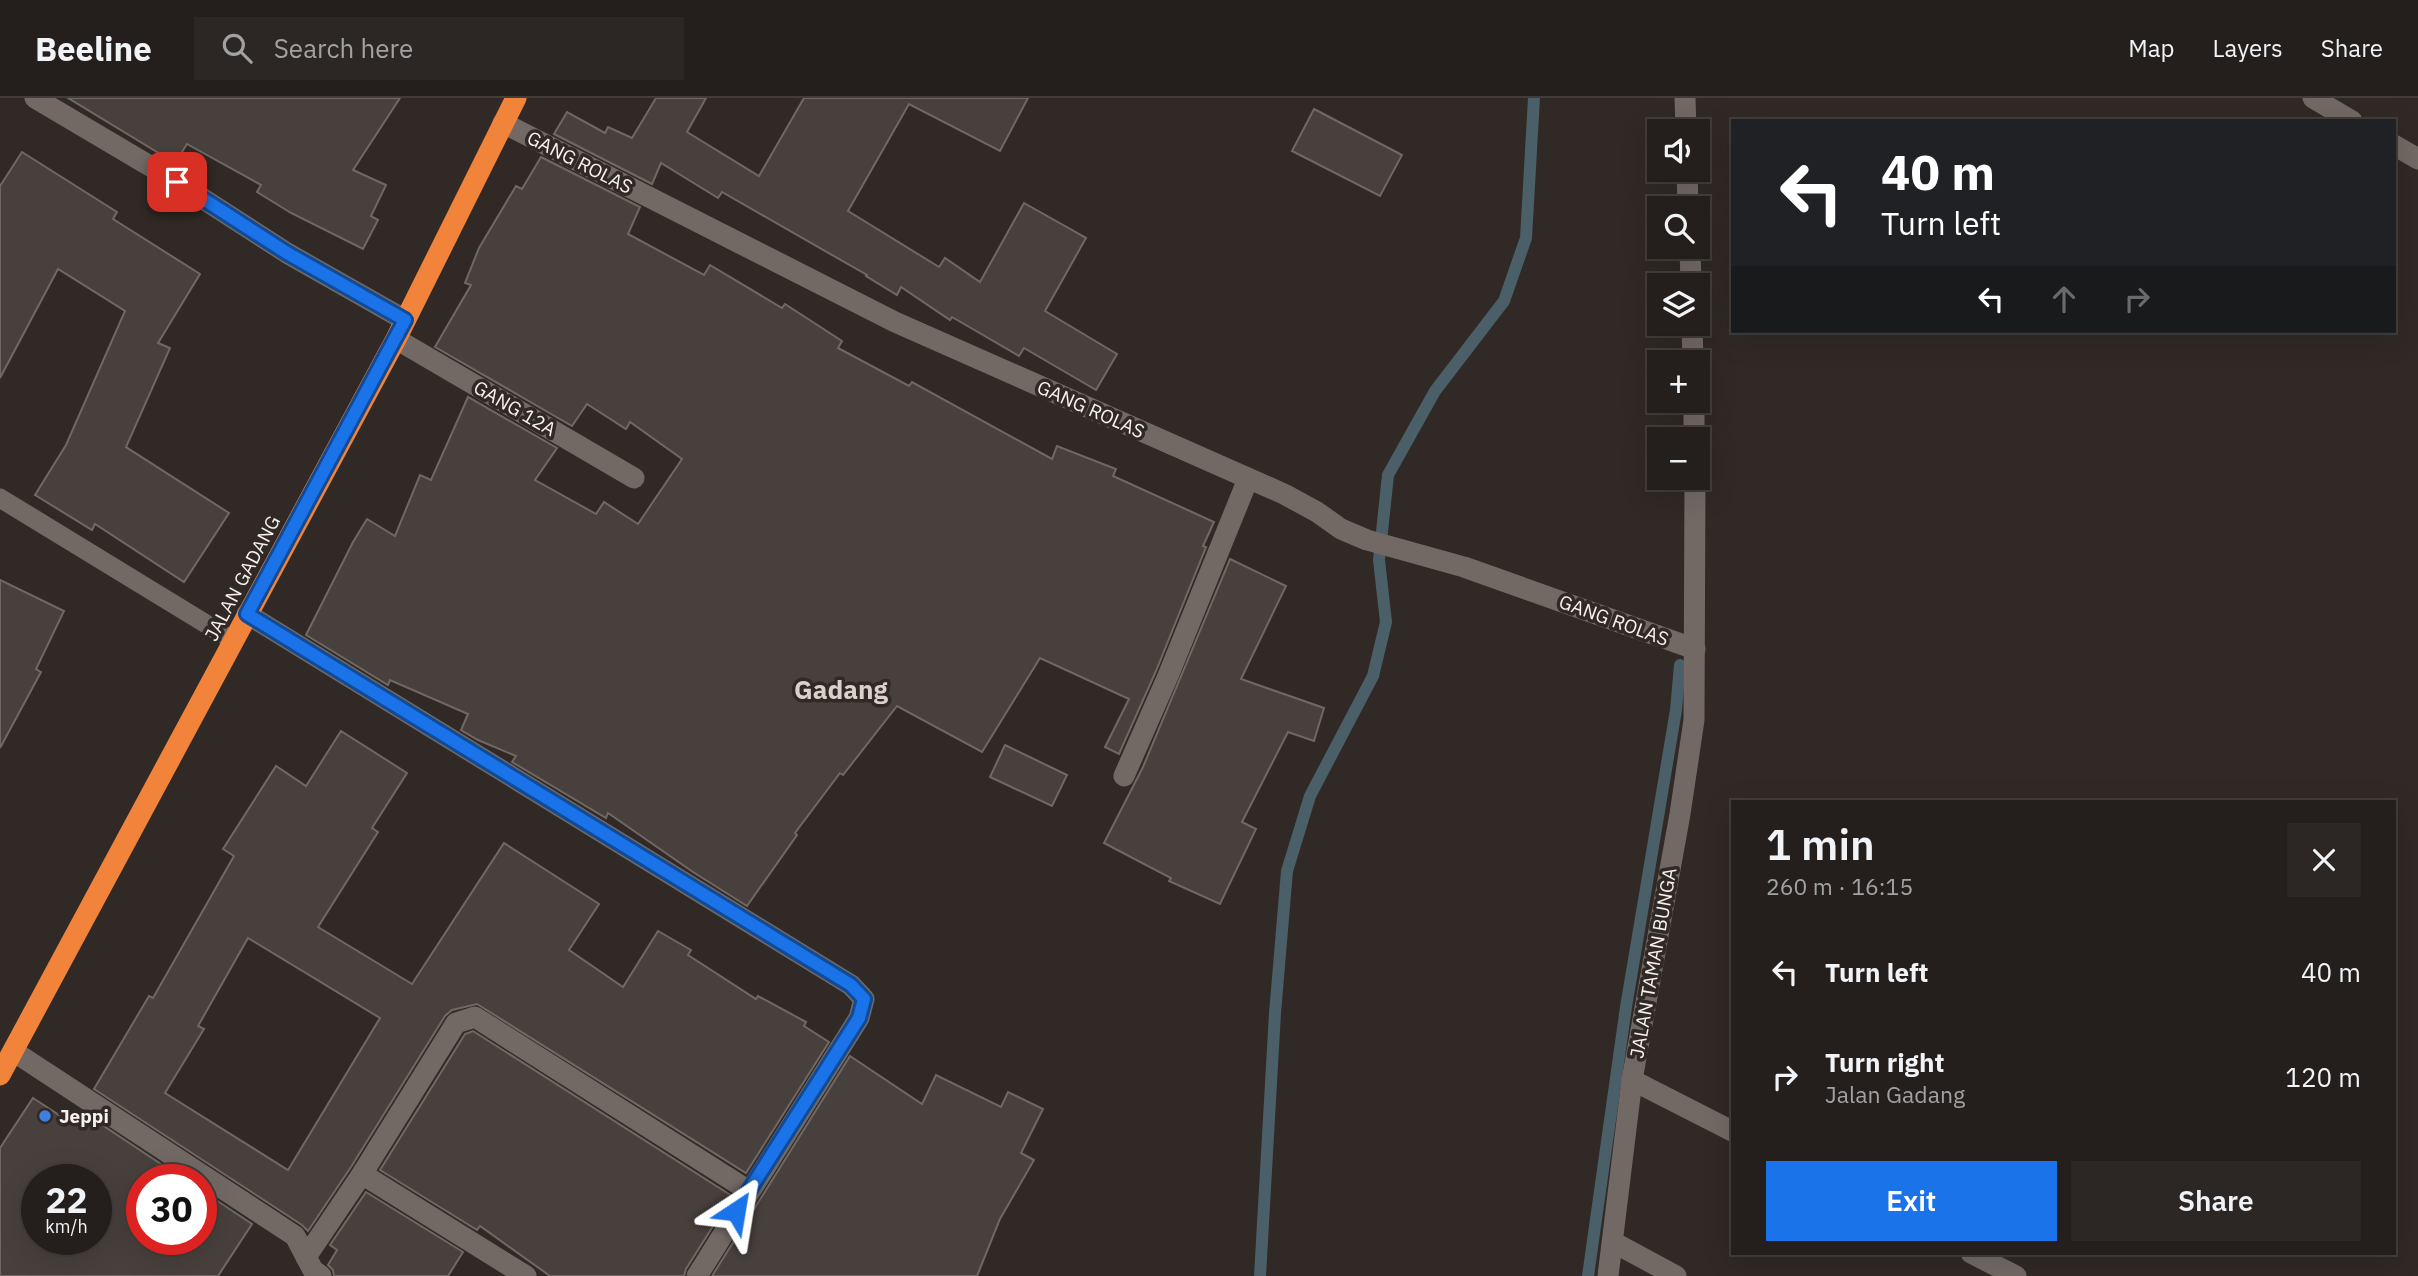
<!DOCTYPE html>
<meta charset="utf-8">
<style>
:root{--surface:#241f1c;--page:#2c2725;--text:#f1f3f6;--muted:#a3a2a3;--line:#413d3b;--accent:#1a73e8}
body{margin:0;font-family:"IBM Plex Sans",sans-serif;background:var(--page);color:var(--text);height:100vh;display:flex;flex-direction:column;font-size:26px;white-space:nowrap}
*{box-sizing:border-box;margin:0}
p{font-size:23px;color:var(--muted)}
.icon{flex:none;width:38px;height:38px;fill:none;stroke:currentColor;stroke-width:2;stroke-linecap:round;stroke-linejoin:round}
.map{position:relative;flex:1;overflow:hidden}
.sheet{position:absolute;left:1731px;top:702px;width:665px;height:455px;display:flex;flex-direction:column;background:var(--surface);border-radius:0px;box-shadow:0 7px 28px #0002,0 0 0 2px var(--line)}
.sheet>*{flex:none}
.banner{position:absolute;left:1731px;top:21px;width:665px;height:214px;border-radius:0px;box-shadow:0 7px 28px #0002,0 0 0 2px var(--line);background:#202124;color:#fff;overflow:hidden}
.controls{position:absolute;left:1647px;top:21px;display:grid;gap:14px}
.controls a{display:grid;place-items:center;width:63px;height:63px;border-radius:0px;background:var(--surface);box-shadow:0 7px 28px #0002,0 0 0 2px var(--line);font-size:35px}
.speed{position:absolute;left:21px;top:1066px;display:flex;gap:14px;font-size:35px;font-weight:700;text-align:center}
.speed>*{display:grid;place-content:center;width:91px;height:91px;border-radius:50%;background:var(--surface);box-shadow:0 7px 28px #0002,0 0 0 2px var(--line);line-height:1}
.speed small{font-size:18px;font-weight:400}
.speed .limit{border:10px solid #d22;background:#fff;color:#111}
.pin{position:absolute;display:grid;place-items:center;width:60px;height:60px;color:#fff;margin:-30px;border-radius:14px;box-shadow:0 4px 10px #0006}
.me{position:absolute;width:77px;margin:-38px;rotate:33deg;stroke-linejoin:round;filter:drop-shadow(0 0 5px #0008)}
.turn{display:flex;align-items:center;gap:24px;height:147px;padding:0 35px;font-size:32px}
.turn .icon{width:91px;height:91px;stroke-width:2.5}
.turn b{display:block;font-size:49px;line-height:60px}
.lanes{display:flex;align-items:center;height:66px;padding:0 35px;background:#0003;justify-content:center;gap:35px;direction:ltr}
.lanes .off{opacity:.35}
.round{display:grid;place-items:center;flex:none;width:74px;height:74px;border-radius:0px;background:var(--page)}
.head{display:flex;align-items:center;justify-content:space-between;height:119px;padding:0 35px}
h1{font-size:42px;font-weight:600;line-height:52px}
.cta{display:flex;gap:14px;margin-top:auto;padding:14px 35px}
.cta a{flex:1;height:80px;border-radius:0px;background:var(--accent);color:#fff;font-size:28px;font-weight:600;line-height:80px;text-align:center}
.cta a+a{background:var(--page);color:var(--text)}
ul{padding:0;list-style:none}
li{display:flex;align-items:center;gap:21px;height:105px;padding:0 35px}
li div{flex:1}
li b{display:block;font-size:26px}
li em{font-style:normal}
header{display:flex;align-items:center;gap:42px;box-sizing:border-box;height:98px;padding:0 35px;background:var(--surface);border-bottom:2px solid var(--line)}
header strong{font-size:33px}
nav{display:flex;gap:38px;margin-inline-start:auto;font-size:24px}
.search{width:490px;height:63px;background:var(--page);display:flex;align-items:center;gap:18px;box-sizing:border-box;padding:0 24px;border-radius:0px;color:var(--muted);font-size:26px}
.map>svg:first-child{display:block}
</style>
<header>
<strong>Beeline</strong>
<div class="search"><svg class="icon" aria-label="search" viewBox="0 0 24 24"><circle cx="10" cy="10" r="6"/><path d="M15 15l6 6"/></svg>Search here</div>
<nav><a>Map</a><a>Layers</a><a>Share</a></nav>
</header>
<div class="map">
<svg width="2418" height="1178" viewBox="0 0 2418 1178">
<rect width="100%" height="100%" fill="#302925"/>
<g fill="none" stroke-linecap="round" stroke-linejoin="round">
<g stroke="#4a5f68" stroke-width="12">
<path d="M 1260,1178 L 1275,915 L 1287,773 L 1310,698 L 1373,578 L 1386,524 L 1379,462 L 1388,377 L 1435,293 L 1504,203 L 1526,140 L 1534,0"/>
<path d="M 1588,1178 L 1626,909 L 1676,612 L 1680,567"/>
</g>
</g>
<g fill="#48403c" stroke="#716864" stroke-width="2" fill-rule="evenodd">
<path d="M 68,0 L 400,0 L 353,72 L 386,87 L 371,118 L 378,122 L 363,151 L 291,115 L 257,94 L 261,87 L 187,46 L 175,65 Z"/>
<path d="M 656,0 L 706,0 L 687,34 L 759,78 L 804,0 L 1028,0 L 1000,53 L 909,6 L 848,113 L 939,169 L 945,160 L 980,184 L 1024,105 L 1086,140 L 1045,213 L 1117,256 L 1096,292 L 1024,250 L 1019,258 L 952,219 L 950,222 L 901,189 L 897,197 L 866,178 L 867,177 L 722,94 L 718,100 L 661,65 L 652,86 L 554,36 L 567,14 L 605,35 L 608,29 L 632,40 Z"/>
<path d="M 1314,11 L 1402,57 L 1380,98 L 1292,53 Z"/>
<path d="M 22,54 L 117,114 L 113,121 L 200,176 L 158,245 L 170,250 L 126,349 L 229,415 L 184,484 L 95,426 L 92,432 L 35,397 L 66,347 L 125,213 L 58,171 L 0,280 L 0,88 Z"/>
<path d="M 541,59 L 640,109 L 628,136 L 704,177 L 710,167 L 782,210 L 785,206 L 842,243 L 838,250 L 909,288 L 912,284 L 1052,361 L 1057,348 L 1116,371 L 1113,378 L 1214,424 L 1203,448 L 1206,449 L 1156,573 L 1119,656 L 1105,649 L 1129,601 L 1040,560 L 982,654 L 897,608 L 843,677 L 840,675 L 795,735 L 797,737 L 747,808 L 693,774 L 608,715 L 606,720 L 512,664 L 516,658 L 478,642 L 461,632 L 468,616 L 390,582 L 388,587 L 306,537 L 353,444 L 367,421 L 395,438 L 420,377 L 431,382 L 468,299 L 557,350 L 535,382 L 596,416 L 604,404 L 638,426 L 682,361 L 630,324 L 626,331 L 587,306 L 572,328 L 435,249 L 471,187 L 465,185 L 479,150 L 516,88 L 522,91 Z"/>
<path d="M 1230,461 L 1286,488 L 1241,581 L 1324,610 L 1314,643 L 1288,634 L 1242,724 L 1256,731 L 1220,806 L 1169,783 L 1171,780 L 1104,745 L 1143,669 Z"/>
<path d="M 0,482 L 64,513 L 36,571 L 41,574 L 0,650 Z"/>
<path d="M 341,633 L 407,675 L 372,730 L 378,734 L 318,829 L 412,886 L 504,745 L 599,806 L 569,852 L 623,889 L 658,833 L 691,852 L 688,857 L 756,901 L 758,898 L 806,924 L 804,928 L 829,944 L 746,1075 L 477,906 L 452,912 L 445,918 L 351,1069 L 308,1133 L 302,1127 L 94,991 L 149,898 L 153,900 L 234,758 L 223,751 L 276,668 L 306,688 ZM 248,840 L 380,920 L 288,1072 L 165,995 L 204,931 L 198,928 Z"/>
<path d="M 1005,647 L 1067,677 L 1052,708 L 990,679 Z"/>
<path d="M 473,933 L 732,1098 L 686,1171 L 684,1178 L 550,1178 L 480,1128 L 477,1132 L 380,1072 L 465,936 Z"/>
<path d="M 850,958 L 922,1006 L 936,977 L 1001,1009 L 1008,994 L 1043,1011 L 1021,1055 L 1034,1062 L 1000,1121 L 977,1178 L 712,1178 Z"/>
<path d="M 33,1000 L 73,1026 L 81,1013 L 185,1082 L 142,1082 L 142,1141 L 201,1141 L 201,1092 L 252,1126 L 218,1178 L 0,1178 L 0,1050 ZM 37,1082 L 96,1082 L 96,1141 L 37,1141 Z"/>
<path d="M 366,1094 L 463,1154 L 448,1178 L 334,1178 L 333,1172 L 328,1167 L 337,1152 L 330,1147 Z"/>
</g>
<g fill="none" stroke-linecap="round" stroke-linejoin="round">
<path stroke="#726965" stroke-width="19" d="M 0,400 L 234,543"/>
<g stroke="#726965" stroke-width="21">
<path d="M 35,0 L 177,84 L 287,155 L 405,222"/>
<path d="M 1685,0 L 1686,33"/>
<path d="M 2313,0 L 2352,23"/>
<path d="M 503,25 L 895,224 L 1284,396 L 1317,414 L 1341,431 L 1367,442 L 1464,469 L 1695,551"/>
<path d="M 2394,47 L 2418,61"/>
<path d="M 1687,72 L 1688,110"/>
<path d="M 1690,149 L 1691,187"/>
<path d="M 1692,226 L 1693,264"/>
<path d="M 396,241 L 634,380"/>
<path d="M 1694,303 L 1694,341"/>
<path d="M 247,516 L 851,887 L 864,901 L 859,920 L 697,1178"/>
<path d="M 1124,678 L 1168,578 L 1248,381"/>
<path d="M 13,953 L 295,1138 L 306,1159 L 362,1076 L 456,925 L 475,919 L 749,1093"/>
<path d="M 1632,982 L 1732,1033"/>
<path d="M 362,1076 L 526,1178"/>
<path d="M 1613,1144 L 1676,1178"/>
<path d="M 1971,1155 L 2016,1178"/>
<path d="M 306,1159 L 313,1172 L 321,1178"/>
<path d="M 1608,1178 L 1632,982 L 1680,716 L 1694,622 L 1695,380"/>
</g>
<path stroke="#f1833b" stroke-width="21" d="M 0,977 L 396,241 L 516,0"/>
</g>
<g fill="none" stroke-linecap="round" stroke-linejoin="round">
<defs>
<path id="route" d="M 177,84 L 287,155 L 405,222 L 247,516 L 851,887 L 864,901 L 859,920 L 736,1113"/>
</defs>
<use href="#route" stroke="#114b97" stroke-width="18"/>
<use href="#route" stroke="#1a73e8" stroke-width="12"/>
</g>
<circle fill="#3f7fe0" stroke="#302925" stroke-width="2.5" cx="45" cy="1018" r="7"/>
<g text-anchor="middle" stroke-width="7" stroke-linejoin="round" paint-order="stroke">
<g font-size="19" fill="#f7f2f0" stroke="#302925">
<text transform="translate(580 64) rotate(27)" y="7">GANG ROLAS</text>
<text transform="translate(515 310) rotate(30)" y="7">GANG 12A</text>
<text transform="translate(1091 311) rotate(24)" y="7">GANG ROLAS</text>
<text transform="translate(242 480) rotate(-62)" y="7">JALAN GADANG</text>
<text transform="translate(1614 522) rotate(20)" y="7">GANG ROLAS</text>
<text transform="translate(1653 865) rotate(-80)" y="7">JALAN TAMAN BUNGA</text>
</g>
<g font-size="19" font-weight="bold" fill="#f7f2f0" stroke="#302925" text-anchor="start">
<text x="59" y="1025">Jeppi</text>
</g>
<g font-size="26" font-weight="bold" fill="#dbd0cc" stroke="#302925">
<text x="841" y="601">Gadang</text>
</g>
</g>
</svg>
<div class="controls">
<a><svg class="icon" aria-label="sound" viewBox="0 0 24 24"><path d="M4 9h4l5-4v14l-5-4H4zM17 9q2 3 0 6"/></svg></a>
<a><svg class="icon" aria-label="search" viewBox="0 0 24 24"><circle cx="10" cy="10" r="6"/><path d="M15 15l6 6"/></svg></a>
<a><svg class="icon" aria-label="layers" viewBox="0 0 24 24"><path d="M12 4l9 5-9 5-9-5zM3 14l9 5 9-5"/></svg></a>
<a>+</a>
<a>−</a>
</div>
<div class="speed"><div>22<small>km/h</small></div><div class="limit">30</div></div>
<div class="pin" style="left:177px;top:84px;background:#d93025"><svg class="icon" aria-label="arrive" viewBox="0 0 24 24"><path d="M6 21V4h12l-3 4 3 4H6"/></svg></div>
<svg class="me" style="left:736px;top:1113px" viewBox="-20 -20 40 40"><path d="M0-17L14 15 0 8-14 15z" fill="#1a73e8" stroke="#fff" stroke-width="4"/></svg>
<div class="banner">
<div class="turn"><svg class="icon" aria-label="left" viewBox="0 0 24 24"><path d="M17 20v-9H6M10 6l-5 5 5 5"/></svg><div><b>40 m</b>Turn left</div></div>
<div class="lanes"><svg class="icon" aria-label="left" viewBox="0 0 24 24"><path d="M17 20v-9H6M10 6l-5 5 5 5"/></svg><svg class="icon off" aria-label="ahead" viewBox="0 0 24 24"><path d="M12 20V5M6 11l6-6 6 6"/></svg><svg class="icon off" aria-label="right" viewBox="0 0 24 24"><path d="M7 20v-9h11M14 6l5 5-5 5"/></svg></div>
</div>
<section class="sheet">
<div class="head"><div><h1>1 min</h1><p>260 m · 16:15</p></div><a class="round"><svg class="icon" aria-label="close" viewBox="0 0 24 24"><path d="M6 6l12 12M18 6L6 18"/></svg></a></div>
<ul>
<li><svg class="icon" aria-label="left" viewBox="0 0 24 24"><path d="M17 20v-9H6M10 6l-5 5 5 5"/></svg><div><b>Turn left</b></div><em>40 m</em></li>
<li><svg class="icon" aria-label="right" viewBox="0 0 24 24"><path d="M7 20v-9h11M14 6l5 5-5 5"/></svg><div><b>Turn right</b><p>Jalan Gadang</p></div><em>120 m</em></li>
</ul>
<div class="cta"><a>Exit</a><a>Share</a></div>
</section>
</div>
